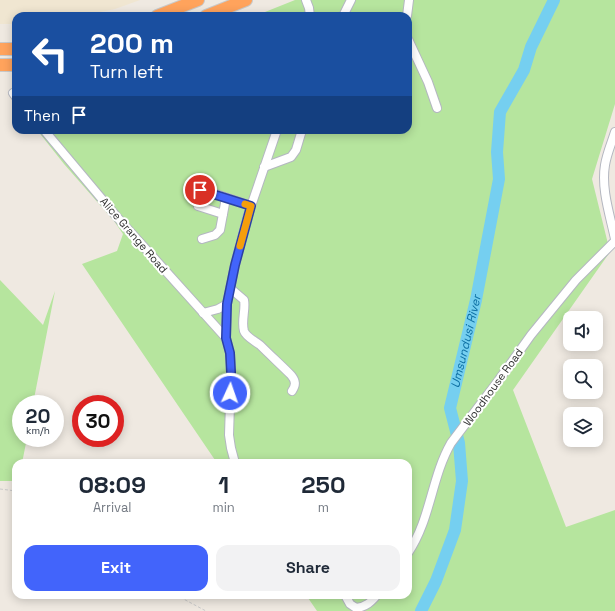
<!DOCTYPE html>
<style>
:root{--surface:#fff;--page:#f2f2f3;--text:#1f2937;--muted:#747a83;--accent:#4264fb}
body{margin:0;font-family:"Space Grotesk",sans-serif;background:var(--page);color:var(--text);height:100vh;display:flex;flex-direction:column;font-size:15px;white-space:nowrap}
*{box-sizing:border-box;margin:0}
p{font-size:13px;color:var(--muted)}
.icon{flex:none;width:22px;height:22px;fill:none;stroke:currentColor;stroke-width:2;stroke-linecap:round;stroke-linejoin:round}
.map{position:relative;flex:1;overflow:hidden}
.sheet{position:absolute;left:12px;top:459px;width:400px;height:140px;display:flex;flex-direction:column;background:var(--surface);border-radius:12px;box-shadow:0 2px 10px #0003}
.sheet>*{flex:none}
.top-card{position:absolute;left:12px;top:12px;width:400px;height:122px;border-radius:12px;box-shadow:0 2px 10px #0003;background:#1a4fa0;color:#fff;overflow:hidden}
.fabs{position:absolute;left:563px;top:311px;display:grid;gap:8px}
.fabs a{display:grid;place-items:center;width:40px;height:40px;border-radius:8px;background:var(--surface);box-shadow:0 2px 10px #0003;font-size:20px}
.speed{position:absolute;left:12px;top:395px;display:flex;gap:8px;font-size:20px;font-weight:700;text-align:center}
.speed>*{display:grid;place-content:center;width:52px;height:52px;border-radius:50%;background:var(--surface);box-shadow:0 2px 10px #0003;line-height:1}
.speed small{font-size:10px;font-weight:400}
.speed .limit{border:6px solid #d22;background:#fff;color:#111}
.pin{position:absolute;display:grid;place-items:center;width:34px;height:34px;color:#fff;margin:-17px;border:2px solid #fff;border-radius:50%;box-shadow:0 1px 4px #0007}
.me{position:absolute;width:44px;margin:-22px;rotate:3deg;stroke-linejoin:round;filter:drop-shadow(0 0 3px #0008)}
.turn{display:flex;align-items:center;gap:14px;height:84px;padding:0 12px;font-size:18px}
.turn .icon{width:52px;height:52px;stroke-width:2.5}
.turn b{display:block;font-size:28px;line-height:34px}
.then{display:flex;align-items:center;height:38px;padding:0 12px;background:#0003;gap:8px;font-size:15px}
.eta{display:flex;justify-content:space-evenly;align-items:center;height:68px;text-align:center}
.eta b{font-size:24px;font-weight:700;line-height:28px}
.cta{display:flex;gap:8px;margin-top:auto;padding:8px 12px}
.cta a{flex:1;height:46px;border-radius:12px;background:var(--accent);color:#fff;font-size:16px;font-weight:700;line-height:46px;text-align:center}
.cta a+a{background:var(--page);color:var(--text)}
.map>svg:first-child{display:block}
</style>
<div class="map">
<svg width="615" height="611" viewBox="0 0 615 611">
<rect width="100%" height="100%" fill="#efe9e1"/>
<path fill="#f0e6d1" d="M 0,0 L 140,0 L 115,9 L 81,16 L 16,16 L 16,24 L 0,24 Z"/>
<g fill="#b6e59e">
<path d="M 295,0 L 615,0 L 615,104 L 592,179 L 610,252 L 513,390 L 566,527 L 615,510 L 615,611 L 317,611 L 306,595 L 408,595 L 408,463 L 217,463 L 82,264 L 117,251 L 123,234 L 114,221 L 64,164 L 37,130 L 408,130 L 408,16 L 255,16 Z"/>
<path d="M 0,280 L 43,325 L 55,291 L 33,404 L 21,404 L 21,438 L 27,438 L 22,463 L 16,463 L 16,481 L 0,481 Z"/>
</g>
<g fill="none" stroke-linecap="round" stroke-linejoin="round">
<path stroke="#75cff0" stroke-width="12" id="s1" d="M 421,611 L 436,581 L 455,530 L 462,481 L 459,443 L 450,408 L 476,300 L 499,179 L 497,152 L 500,112 L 524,70 L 531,47 L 554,0"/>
<defs>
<g id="minor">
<path d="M 306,0 L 309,8 L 310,16"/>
<path d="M 343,16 L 351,0"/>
<path d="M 407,16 L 409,0"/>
<path d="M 408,39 L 428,82 L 437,108"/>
<path d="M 13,93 L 16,97"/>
<path d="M 44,130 L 117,217 L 226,338"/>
<path d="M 615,132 C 612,142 607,153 605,165 C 601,189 610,215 615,239"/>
<path d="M 264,167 L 291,157 L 296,150 L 302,130"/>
<path d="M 201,189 L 251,206"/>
<path d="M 198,206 L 223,214"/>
<path d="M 202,239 L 215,235 L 220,230 L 226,198"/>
<path d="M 230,288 L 244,300 C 246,309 241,321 244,331 C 246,337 255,341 260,345 C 270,355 281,365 291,375 C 296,381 296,385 292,391"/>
<path d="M 203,313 L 218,309 L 227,304"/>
<path d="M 235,463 L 231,448 L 229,435 L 231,372 L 230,353 L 226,338 L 227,304 L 235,265 L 248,215 L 277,130"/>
<path d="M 408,553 C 431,519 431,478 451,443 L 498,381 L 531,335 L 576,280 L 615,241"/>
<path d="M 345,595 L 350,604 L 356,608 C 366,607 371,602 377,595"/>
</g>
<g id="highway">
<path d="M 157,16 L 198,0"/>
<path d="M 206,16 L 246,0"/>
<path d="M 0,49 L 16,49"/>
<path d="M 0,65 L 16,65"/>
</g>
</defs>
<use href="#minor" stroke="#b4b7c1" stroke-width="10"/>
<use href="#highway" stroke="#c9c9c9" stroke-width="14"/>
<g stroke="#c9c9c9" stroke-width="1" stroke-dasharray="3 2" stroke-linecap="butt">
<path d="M 0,489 L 16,491"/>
<path d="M 176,595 L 206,611"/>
</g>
<use href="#minor" stroke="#fff" stroke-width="8"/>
<use href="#highway" stroke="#ffa35c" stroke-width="12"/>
</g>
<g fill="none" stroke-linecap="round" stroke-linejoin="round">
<defs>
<path id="route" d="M 200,190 L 251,206 L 235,265 L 227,304 L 226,338 L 230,353 L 231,372 L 230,393"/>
</defs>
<use href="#route" stroke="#2b41a3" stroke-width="10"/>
<use href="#route" stroke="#4264fb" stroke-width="7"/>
<path stroke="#f59e0b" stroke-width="7" d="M 240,246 L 251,206 L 245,204"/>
</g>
<g text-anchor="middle" stroke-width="4" stroke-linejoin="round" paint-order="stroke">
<g font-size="11" fill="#2e2e2e" stroke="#fff">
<text transform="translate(134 235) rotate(49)" y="4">Alice Grange Road</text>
<text transform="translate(493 387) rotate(-54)" y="4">Woodhouse Road</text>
</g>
<g font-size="12" font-style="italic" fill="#0d6fa3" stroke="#fff">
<text dy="4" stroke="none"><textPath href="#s1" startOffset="280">Umsundusi River</textPath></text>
</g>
</g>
</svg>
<div class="fabs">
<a><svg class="icon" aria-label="sound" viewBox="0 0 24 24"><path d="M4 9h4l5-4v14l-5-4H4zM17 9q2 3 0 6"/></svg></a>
<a><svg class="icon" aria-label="search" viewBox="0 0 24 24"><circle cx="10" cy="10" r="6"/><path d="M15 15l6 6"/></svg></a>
<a><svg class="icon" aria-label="layers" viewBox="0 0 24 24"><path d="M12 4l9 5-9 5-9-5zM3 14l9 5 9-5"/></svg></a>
</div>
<div class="speed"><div>20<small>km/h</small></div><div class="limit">30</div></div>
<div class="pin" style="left:200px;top:190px;background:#d93025"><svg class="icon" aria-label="arrive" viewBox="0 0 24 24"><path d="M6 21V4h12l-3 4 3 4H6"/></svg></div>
<svg class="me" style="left:230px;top:393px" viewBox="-20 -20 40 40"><circle r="17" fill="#4264fb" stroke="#fff" stroke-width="3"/><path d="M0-11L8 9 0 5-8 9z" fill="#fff"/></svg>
<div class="top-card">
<div class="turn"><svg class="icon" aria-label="left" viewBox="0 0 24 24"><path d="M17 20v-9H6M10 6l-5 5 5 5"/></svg><div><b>200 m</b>Turn left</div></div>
<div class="then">Then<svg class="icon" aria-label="arrive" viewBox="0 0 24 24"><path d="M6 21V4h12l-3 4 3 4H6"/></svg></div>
</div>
<section class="sheet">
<div class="eta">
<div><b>08:09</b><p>Arrival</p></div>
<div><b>1</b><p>min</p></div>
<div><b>250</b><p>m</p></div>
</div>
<div class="cta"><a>Exit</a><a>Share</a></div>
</section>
</div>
